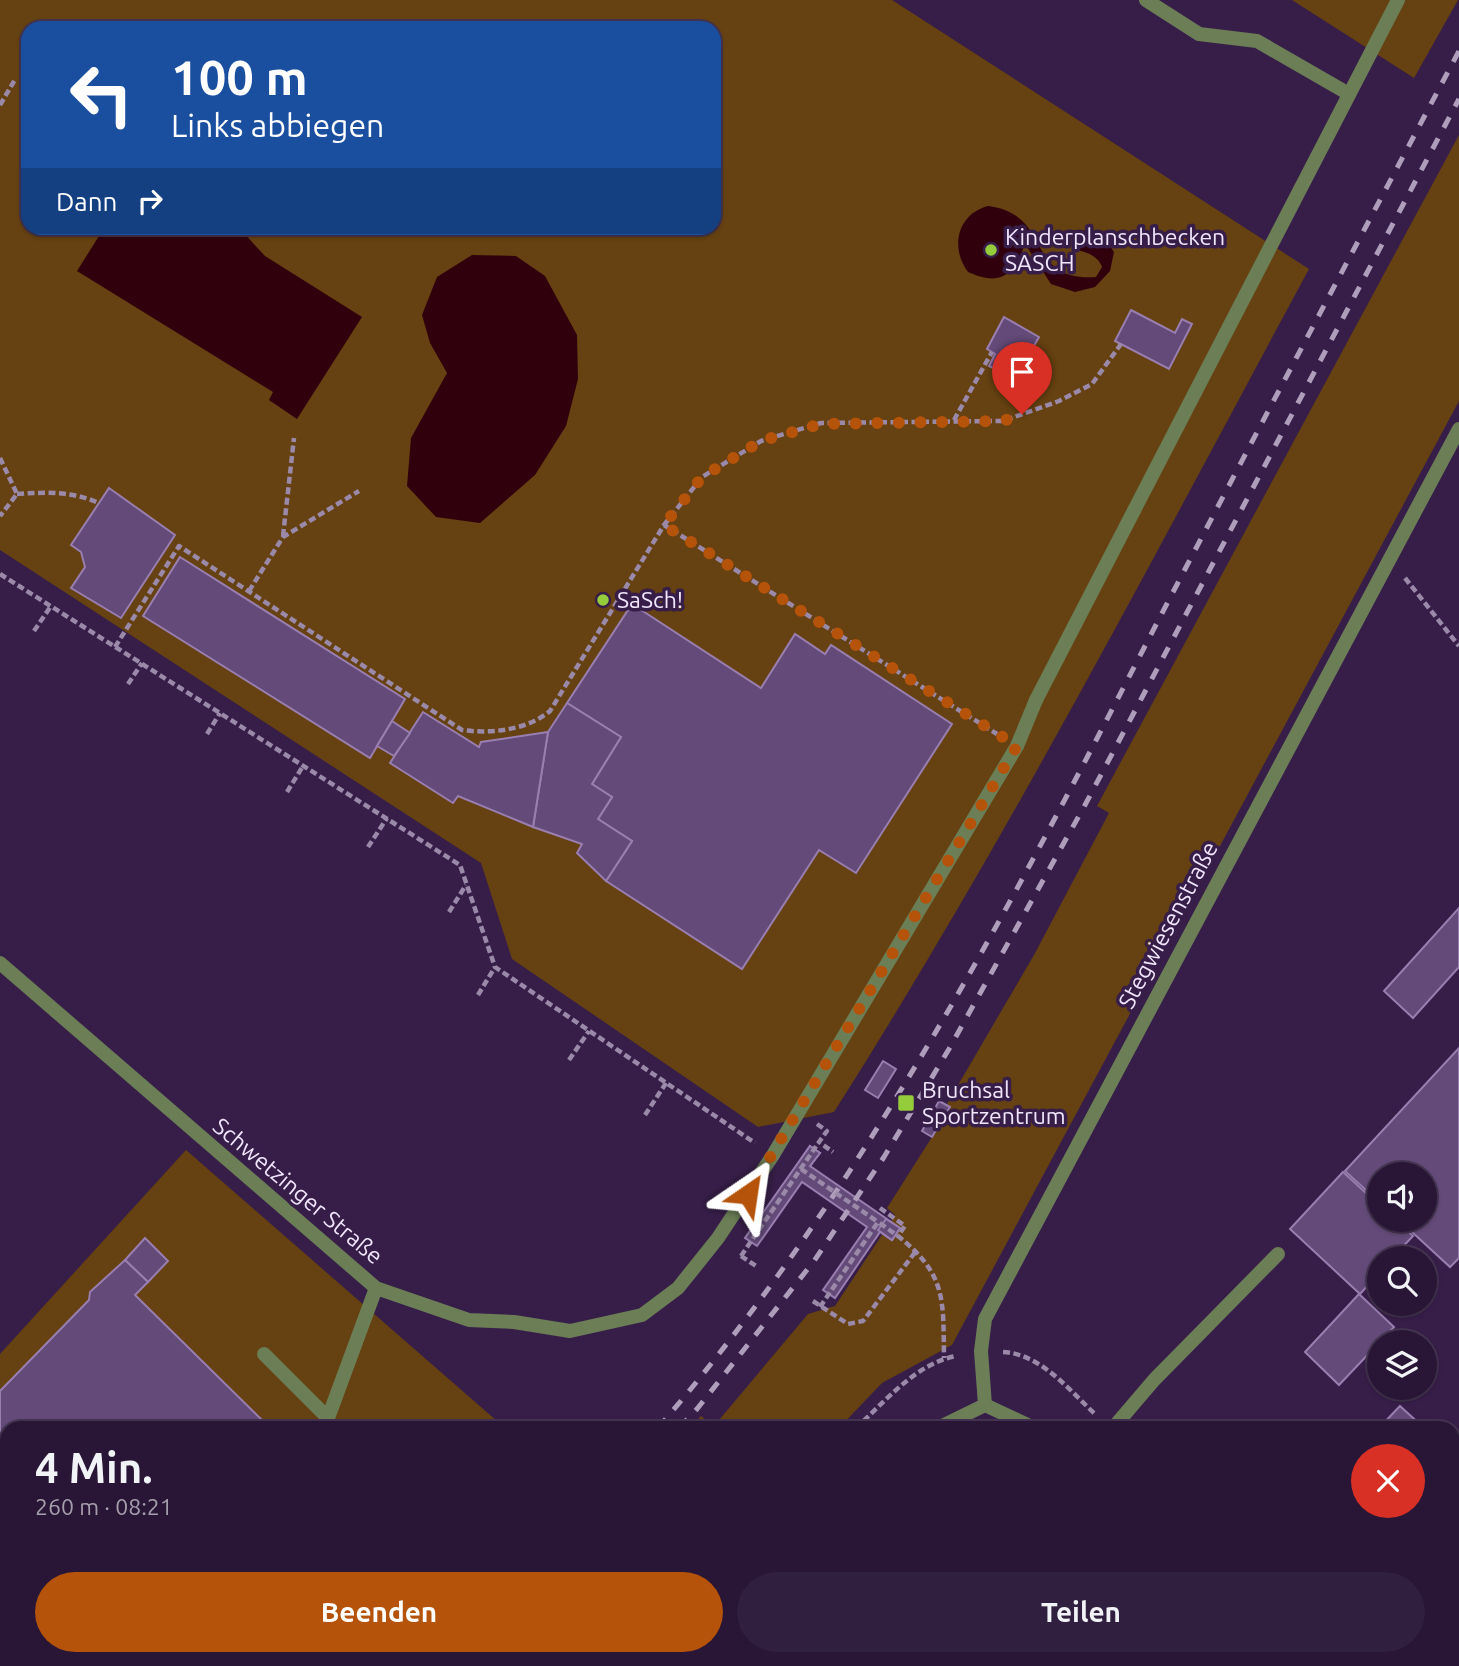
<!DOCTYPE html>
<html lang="de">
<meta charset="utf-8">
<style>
:root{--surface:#291637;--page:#311f3f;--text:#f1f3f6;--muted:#a59fad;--line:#453552;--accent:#b45309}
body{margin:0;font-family:Ubuntu,sans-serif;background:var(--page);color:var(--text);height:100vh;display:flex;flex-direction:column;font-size:26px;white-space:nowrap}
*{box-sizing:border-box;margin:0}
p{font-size:23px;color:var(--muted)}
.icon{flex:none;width:38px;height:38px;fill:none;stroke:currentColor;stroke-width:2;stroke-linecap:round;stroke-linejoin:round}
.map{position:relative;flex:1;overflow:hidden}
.drawer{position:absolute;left:0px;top:1421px;width:1460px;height:245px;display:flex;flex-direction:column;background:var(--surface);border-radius:21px 21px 0 0;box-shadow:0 2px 5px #0004,0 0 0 2px var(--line)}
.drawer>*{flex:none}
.guide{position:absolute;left:21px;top:21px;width:700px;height:214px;border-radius:21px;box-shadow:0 2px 5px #0004,0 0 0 2px var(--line);background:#1a4fa0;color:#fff;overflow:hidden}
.fabs{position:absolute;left:1367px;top:1162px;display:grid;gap:14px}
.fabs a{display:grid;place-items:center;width:70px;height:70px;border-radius:50%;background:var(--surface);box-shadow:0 2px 5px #0004,0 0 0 2px var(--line);font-size:35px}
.pin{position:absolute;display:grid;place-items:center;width:60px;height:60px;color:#fff;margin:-72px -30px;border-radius:50% 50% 50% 0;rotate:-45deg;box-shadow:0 0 7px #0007}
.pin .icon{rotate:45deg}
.me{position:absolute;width:77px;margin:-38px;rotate:32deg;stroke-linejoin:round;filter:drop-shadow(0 0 5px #0008)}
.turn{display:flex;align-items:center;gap:24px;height:147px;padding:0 35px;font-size:32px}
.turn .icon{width:91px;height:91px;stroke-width:2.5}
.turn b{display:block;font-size:49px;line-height:60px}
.then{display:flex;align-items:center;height:66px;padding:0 35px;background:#0003;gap:14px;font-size:26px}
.round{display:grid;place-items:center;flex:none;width:74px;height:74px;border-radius:37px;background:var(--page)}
.summary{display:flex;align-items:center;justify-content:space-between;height:119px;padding:0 35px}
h1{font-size:42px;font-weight:600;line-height:52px}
.cta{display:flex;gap:14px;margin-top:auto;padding:14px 35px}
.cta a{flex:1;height:80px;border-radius:42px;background:var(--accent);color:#fff;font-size:28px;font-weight:600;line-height:80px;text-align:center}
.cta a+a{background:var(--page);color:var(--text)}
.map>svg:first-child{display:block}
</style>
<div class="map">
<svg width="1459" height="1666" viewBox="0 0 1459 1666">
<rect width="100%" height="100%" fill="#371e49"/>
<g fill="#664111" fill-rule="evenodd">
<path d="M 0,0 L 892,0 L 1309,269 C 1156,552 1007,840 834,1112 L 758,1127 L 512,959 L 481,863 L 0,550 ZM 28,28 L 714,28 L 714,228 L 28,228 Z"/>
<path d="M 1292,0 L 1458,0 L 1414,78 Z"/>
<path d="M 1459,135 L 1459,401 L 952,1345 L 882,1383 L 839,1428 L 690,1428 L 701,1416 L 714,1426 L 808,1314 L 835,1306 L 895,1215 L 887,1208 L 951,1107 L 947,1104 L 1034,955 L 1109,813 L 1097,806 Z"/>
<path d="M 186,1150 L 505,1428 L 7,1428 L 7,1659 L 379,1659 L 371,1666 L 0,1666 L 0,1354 Z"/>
<path d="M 470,1659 L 625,1659 L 619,1666 L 461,1666 Z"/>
</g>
<g fill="#31000d">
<path d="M 988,206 C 1054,214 1023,282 1096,277 L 1102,267 C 1098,256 1088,253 1078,250 L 1077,235 L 1088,228 L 1103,235 L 1114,252 L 1110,271 L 1095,287 L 1075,292 L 1051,284 L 1025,244 C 1014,275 1001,287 968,272 C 950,248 957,214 988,206 Z"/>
<path d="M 104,228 L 239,228 L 265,256 L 362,317 L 297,419 L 269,400 L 273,392 L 77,271 Z"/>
<path d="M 472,255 L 516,256 L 545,276 L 577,335 L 578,379 L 566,426 L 535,475 L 480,523 L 436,517 L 407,486 L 411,438 L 447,373 L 430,343 L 422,315 L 437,277 Z"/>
</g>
<g fill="#634a78" stroke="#997eb0" stroke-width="2">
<path d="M 1131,310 L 1175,333 L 1182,319 L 1192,324 L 1169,369 L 1115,341 Z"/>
<path d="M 1004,317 L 1039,337 L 1022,367 L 1014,362 L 1007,375 L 989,366 L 995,354 L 987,349 Z"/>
<path d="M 109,488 L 175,535 L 121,618 L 71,588 L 85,567 L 81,552 L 71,545 Z"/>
<path d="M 180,557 L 405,699 L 370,758 L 143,616 Z"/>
<path d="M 632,604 L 761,688 L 795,634 L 825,654 L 831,645 L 952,724 L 856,873 L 819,850 L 742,969 L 606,881 L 632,841 L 598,819 L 612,797 L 592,784 L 621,737 L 567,703 Z"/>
<path d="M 567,703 L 621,737 L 592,784 L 612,797 L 598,819 L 632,841 L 606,881 L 577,853 L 582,844 L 533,827 L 548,732 Z"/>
<path d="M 423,712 L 479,747 L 481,742 L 548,732 L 533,827 L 458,796 L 453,803 L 390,763 Z"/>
<path d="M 392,721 L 410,733 L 394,756 L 377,746 Z"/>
<path d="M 1459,908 L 1459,967 L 1413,1018 L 1384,991 Z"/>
<path d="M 1459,1048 L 1459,1258 L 1450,1267 L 1399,1220 L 1424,1220 L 1424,1174 L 1379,1174 L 1379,1202 L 1345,1171 Z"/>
<path d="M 883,1061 L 896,1069 L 878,1098 L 865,1090 Z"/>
<path d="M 939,1101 L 950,1107 L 932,1137 L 922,1131 Z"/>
<path d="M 810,1146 L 820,1153 L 810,1166 L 801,1159 Z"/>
<path d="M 810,1146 L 820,1153 L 810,1166 L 900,1228 L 892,1240 L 880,1232 L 835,1298 L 823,1290 L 867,1227 L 802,1182 L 757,1246 L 745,1238 Z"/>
<path d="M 1343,1172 L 1379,1205 L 1379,1220 L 1395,1220 L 1413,1236 L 1392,1258 L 1379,1258 L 1379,1273 L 1360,1294 L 1290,1229 Z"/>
<path d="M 886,1219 L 900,1228 L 892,1240 L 878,1230 Z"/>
<path d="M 145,1238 L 168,1261 L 148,1282 L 125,1260 Z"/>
<path d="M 125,1260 L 148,1282 L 135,1295 L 264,1422 L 258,1428 L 7,1428 L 7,1581 L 0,1574 L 0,1391 L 89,1300 L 90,1292 Z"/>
<path d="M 1359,1294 L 1394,1327 L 1339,1385 L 1305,1352 Z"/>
<path d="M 1400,1406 L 1424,1428 L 1379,1428 Z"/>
<path d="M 1452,1569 L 1459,1575 L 1459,1664 L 1452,1658 Z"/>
<path d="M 927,1659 L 974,1659 L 981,1665 L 987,1659 L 1161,1659 L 1169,1666 L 934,1666 Z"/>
</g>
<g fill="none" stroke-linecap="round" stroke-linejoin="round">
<g stroke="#9a89a9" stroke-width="4.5" stroke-dasharray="7 3.5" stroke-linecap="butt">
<path d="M 0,105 L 16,78"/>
<path d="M 954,420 L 992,352"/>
<path d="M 0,458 L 17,494 L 0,516"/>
<path d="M 17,494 C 46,492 71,491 99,503"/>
<path d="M 664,525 L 702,477 L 761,441 L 821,423 L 1003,421 L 1059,401 L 1092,384 L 1121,344"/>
<path d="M 283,536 L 294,438"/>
<path d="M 0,574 L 460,865 L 495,967 L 755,1143"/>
<path d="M 1405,578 L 1459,646"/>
<path d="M 249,591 L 283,537 L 359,491"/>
<path d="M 34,631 L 51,606"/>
<path d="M 115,647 L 179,546 L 462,730 C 492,734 527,730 550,711 L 664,525 L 997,734"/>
<path d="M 128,684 L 142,663"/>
<path d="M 207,734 L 220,713"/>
<path d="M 287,792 L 303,766"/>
<path d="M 368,847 L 387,818"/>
<path d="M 449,912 L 466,885"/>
<path d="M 478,995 L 495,967"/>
<path d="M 569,1060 L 589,1031"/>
<path d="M 645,1115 L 666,1083"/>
<path d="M 817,1124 L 827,1131 L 819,1142 L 833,1152"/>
<path d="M 880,1208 L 905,1226 L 898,1236 C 947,1275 943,1300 944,1358"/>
<path d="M 741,1256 L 819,1142"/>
<path d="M 741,1256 L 756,1266"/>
<path d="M 813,1301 L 848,1324 L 863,1321 L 916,1251"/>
<path d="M 820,1307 L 878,1222 L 898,1236"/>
<path d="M 1003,1352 C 1041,1354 1069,1390 1095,1414"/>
<path d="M 856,1428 C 886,1401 915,1364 956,1356"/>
<path d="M 1365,1659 L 1373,1666"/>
<path d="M 635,1666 L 642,1659"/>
</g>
<g stroke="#6b7e56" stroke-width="14">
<path d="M 1146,0 L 1199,34 L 1257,41 L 1349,94"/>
<path d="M 1036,700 L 1398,0"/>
<path d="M 264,1354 L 328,1418 L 376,1288"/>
<path d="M 1113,1428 L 1154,1380 L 1278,1254"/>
</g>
<g stroke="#6b7e56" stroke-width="14">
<path d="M 0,963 L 376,1288 L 469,1320 L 514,1322 L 570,1331 L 642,1315 L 678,1288 L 718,1238 L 773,1155 L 1017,746 L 1036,700"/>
<path d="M 985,1405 L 981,1351 L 985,1319 L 1459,429"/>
<path d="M 985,1405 L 1034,1428"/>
<path d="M 938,1428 L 985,1405"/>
<path d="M 1297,1659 L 1304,1666"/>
<path d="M 722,1666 L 728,1659"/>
</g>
<g stroke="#ae9ebc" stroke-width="5" stroke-dasharray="12 12" stroke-linecap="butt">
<path d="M 658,1428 C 867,1185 1013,901 1159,619 C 1258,429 1359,240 1459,51"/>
<path d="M 679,1428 L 697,1409 L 814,1261 L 884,1157 L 949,1049 L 1085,805 L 1459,99"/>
<path d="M 408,1666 L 416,1659"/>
<path d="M 435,1666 L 443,1659"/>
</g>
<path stroke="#9a89a9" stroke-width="4.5" stroke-dasharray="7 3.5" stroke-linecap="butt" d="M 801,1169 L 878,1222"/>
</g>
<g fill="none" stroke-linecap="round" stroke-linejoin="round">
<path stroke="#b45309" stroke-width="12" stroke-dasharray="0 21.6" d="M 748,1194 L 1017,746 L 664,525 L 702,477 L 761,441 L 821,424 L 1003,421 L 1022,414"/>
</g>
<g fill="#94cc3c" stroke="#371e49" stroke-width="2.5">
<circle cx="991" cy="250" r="7"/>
<circle cx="603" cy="600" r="7"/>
<rect x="897" y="1094" width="18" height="18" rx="3.5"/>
</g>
<g text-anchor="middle" stroke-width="7" stroke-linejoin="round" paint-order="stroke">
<g font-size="23" fill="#f0e5fb" stroke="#371e49" text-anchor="start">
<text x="1005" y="245">Kinderplanschbecken<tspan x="1005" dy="26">SASCH</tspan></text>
<text x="617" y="608">SaSch!</text>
<text x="922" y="1098">Bruchsal<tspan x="922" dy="26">Sportzentrum</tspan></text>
</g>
<g font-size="23" fill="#f0e5fb" stroke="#371e49">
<text transform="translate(1168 925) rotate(-62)" y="8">Stegwiesenstraße</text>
<text transform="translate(298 1191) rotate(40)" y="8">Schwetzinger Straße</text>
</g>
</g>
</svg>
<div class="fabs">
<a><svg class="icon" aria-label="sound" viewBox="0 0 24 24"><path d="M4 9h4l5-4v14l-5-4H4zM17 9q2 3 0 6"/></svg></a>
<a><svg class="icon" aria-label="search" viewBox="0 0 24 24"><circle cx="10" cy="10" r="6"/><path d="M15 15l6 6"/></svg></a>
<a><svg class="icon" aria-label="layers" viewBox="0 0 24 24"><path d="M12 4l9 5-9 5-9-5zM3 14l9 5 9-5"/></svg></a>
</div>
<div class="pin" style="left:1022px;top:414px;background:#d93025"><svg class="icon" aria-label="arrive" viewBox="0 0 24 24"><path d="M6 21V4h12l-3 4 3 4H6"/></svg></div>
<svg class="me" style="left:748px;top:1194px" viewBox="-20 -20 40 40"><path d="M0-17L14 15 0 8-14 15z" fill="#b45309" stroke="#fff" stroke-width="4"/></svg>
<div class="guide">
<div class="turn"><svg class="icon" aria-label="left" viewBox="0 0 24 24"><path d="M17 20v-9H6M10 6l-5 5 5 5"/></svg><div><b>100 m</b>Links abbiegen</div></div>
<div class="then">Dann<svg class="icon" aria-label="right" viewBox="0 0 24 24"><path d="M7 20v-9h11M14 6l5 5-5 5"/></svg></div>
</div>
<section class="drawer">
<div class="summary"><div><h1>4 Min.</h1><p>260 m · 08:21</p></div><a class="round" style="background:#d93025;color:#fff"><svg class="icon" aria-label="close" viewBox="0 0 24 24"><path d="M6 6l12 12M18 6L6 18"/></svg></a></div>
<div class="cta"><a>Beenden</a><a>Teilen</a></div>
</section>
</div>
